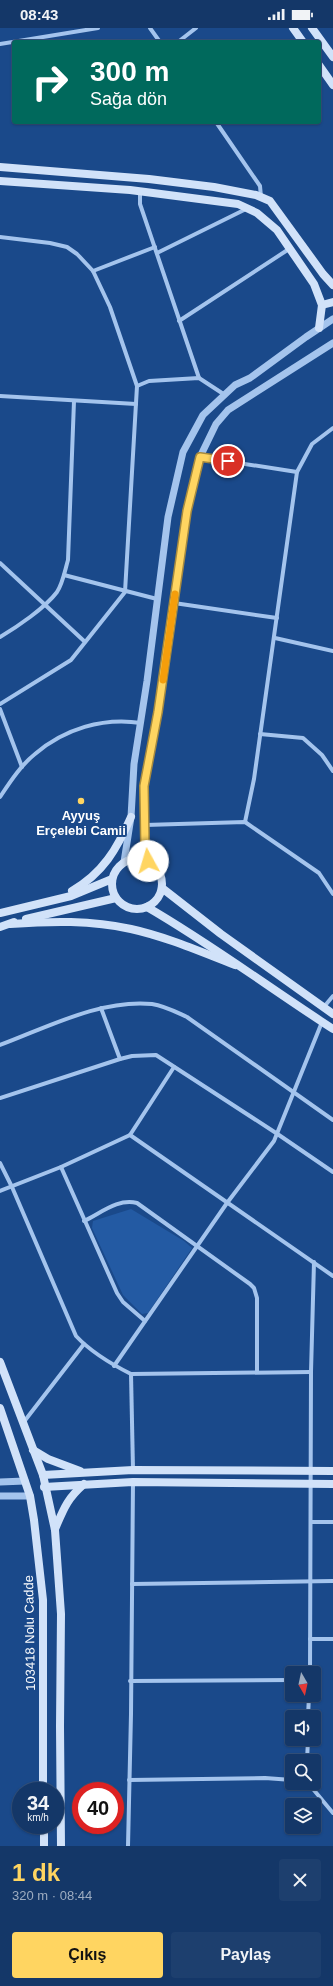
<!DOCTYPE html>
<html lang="tr">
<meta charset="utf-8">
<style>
:root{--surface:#143768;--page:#1d3f6e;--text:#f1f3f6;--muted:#9dacc0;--line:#33517c;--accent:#ffd561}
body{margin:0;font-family:Arial,sans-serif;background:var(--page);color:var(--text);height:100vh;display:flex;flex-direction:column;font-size:15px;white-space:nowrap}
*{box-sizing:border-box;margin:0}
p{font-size:13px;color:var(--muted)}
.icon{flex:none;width:22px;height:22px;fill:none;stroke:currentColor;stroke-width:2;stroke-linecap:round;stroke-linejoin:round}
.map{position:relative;height:1818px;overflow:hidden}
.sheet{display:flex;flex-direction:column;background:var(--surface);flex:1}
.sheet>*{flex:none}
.hud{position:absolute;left:12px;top:12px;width:309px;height:84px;border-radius:4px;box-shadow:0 1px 3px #0004,0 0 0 1px var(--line);background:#00695c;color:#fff;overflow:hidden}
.needle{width:26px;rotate:171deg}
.fabs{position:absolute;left:285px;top:1638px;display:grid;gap:8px}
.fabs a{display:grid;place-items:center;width:36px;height:36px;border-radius:4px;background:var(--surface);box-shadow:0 1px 3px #0004,0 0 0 1px var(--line);font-size:20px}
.speed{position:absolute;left:12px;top:1754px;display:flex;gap:8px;font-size:20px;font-weight:700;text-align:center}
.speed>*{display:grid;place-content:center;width:52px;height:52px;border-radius:50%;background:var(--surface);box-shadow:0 1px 3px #0004,0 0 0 1px var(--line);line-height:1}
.speed small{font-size:10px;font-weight:400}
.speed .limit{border:6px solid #d22;background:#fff;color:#111}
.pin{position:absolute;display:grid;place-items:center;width:34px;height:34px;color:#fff;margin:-17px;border:2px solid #fff;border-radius:50%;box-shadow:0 1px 4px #0007}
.me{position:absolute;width:44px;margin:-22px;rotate:354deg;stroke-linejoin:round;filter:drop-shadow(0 0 3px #0008)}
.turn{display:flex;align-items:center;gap:14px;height:84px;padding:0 12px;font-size:18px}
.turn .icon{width:52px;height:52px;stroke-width:2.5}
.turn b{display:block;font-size:28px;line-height:34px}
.round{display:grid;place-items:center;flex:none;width:42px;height:42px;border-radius:4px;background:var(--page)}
.summary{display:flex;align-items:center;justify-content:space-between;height:68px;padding:0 12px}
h1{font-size:24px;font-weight:600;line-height:30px;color:var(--accent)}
.button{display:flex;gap:8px;margin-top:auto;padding:8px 12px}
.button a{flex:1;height:46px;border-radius:4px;background:var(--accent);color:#111;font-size:16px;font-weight:600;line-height:46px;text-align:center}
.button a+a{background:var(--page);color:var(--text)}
.status{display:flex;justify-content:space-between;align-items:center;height:28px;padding:0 20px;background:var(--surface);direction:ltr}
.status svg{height:11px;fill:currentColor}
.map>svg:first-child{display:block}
</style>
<div class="status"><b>08:43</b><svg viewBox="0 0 49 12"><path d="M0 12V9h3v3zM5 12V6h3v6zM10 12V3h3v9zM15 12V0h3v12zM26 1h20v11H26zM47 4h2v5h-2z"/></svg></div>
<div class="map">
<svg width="333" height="1818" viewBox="0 0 333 1818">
<rect width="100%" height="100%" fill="#1a498a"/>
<path fill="#235aa3" d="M 131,1181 L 184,1213 L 192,1220 L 148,1285 L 142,1286 L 123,1267 L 92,1200 L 93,1193 Z"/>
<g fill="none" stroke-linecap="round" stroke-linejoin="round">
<g stroke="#a4c4ed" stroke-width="4">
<path d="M 150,0 L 160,14"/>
<path d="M 178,14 L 196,0"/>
<path d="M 0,16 L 98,0"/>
<path d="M 216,94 L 260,158 L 261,169"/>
<path d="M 140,164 L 140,176 L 199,350"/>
<path d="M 0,209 L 50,215 L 67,219 L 77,226 L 93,243 L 110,279 L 137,358 L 125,564 L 71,632 L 0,676"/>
<path d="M 157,225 L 246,181"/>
<path d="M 93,243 L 155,219"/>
<path d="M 179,293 L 289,221"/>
<path d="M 137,358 L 149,353 L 199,350 L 225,367"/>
<path d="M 0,368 L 136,376"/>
<path d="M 200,429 L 297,444"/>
<path d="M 0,535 L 84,613"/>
<path d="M 64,547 L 157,571"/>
<path d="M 174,575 L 277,590"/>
<path d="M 0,609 C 17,599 45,580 57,564 C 63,555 65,542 68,532 L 74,373"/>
<path d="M 275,610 L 333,623"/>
<path d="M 0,681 L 22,739"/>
<path d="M 260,706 L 303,710 L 322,727 L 333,743"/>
<path d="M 0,769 C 10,754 21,737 35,726 C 64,701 103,689 141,695"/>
<path d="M 245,794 L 254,751 L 297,444 L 312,416 L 333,400"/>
<path d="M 145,797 L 245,794 L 319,845 L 333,866"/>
<path d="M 101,980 L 120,1031"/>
<path d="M 323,980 L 333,968"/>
<path d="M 0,1017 C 48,999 101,971 152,976 C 165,978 176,984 187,989 L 333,1092"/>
<path d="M 0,1070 L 120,1031 L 132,1028 L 156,1027 L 276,1105 L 333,1144"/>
<path d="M 130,1107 L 333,1248"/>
<path d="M 0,1135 L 12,1159 L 76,1308 C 91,1324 111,1336 131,1346 L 311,1344"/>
<path d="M 61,1139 L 117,1265 L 123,1274 L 145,1293"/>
<path d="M 0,1163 L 61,1139 L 130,1107 L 174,1039"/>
<path d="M 84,1193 C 101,1185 118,1170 137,1175 L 250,1256 L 254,1260 L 257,1270 L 257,1343"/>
<path d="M 114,1338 L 227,1175 L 274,1113 L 322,994"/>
<path d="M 131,1346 L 133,1442"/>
<path d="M 23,1395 L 84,1316"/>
<path d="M 311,1494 L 333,1494"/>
<path d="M 132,1556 L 333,1553"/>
<path d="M 310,1611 L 333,1611"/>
<path d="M 310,1645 L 311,1344 L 314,1234"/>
<path d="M 130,1653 L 292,1652"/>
<path d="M 308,1689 L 309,1667"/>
<path d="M 307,1733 L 308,1711"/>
<path d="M 129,1752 L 265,1750 L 292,1752"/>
<path d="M 308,1755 L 333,1785"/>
<path d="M 128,1818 L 131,1686 L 133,1454"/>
</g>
<g stroke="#a4c4ed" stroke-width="7">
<path d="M 148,833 L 145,818 L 144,758 L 158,683 L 187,483 L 200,429 L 216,396 L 228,382 L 333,315"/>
<path d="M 124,834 L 131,789 L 134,736 L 147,653 L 168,489 L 183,424 L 203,387 L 235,357 L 250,350 L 306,309 L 333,291"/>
<path d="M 0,1454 L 25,1453"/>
<path d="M 0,1468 L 30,1468"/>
</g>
<g stroke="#d1e2f9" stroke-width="8">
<path d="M 293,0 L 303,14"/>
<path d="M 312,0 L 333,29"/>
<path d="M 319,37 L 333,57"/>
<path d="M 0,139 L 149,151 L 214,159 L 256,167 L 270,173 L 323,246 L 333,257"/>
<path d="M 0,153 L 130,162 L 238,176 L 257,185 L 277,202 L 314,256 L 322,277 L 319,300"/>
<path d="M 322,277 L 333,274"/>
<circle cx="137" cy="856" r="25"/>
<path d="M 162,860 L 221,906 L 333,986"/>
<path d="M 72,863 C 103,845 117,821 131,789"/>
<path d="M 147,879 C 211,916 271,961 333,1001"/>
<path d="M 0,885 L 71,868 L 112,851"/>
<path d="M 26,891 L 116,870"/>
<path d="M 10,896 C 51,893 91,892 131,901 C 167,909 201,924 235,937"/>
<path d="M 0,899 L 14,894"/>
<path d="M 0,1334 L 43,1447 L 55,1502 L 61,1586 L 60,1698 L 61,1818"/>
<path d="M 0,1380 L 30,1468 L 34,1492 L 43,1572 L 43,1763"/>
<path d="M 33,1422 L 48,1431 L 80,1443"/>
<path d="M 43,1447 L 133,1442 L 333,1443"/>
<path d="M 44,1459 L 133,1454 L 333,1456"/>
<path d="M 55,1501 C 64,1480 67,1471 84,1456"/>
<path d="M 44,1797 L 44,1818"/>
</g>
</g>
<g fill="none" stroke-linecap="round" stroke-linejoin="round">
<defs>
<path id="route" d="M 148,833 L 145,818 L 144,758 L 158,684 L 187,483 L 200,429 L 228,433"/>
</defs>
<use href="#route" stroke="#a68a3f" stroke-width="10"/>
<use href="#route" stroke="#ffd561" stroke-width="7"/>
<path stroke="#f59e0b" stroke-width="7" d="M 163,652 L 175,566"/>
</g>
<circle fill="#ffd561" stroke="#1a498a" stroke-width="1.5" cx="81" cy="773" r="4"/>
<g text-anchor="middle" stroke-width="4" stroke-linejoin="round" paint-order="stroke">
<g font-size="13" font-weight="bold" fill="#fff" stroke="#1a498a">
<text x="81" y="792">Ayyuş<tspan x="81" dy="15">Erçelebi Camii</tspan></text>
</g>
<g font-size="13" fill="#fff" stroke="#1a498a">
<text transform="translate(29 1605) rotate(-91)" y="5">103418 Nolu Cadde</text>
</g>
</g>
</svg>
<div class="fabs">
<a><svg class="needle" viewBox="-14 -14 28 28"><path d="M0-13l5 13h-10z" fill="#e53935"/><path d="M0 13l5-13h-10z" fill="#9dacc0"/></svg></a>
<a><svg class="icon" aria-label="sound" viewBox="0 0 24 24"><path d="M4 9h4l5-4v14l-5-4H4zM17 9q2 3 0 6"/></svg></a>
<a><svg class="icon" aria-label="search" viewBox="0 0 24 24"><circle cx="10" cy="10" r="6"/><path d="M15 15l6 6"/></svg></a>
<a><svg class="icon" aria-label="layers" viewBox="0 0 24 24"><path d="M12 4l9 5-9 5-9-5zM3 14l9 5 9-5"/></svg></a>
</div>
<div class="speed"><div>34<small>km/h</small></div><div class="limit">40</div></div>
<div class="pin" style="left:228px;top:433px;background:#d93025"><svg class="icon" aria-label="arrive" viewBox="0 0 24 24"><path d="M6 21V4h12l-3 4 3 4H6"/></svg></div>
<svg class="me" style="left:148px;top:833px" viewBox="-20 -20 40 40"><circle r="19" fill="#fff"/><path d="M0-13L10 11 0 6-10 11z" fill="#ffd561"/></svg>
<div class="hud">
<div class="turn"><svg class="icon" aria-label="right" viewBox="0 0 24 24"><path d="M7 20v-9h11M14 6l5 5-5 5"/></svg><div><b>300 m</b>Sağa dön</div></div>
</div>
</div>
<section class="sheet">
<div class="summary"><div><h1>1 dk</h1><p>320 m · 08:44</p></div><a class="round"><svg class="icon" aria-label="close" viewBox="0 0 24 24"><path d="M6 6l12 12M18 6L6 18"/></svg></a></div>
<div class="button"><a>Çıkış</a><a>Paylaş</a></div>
</section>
